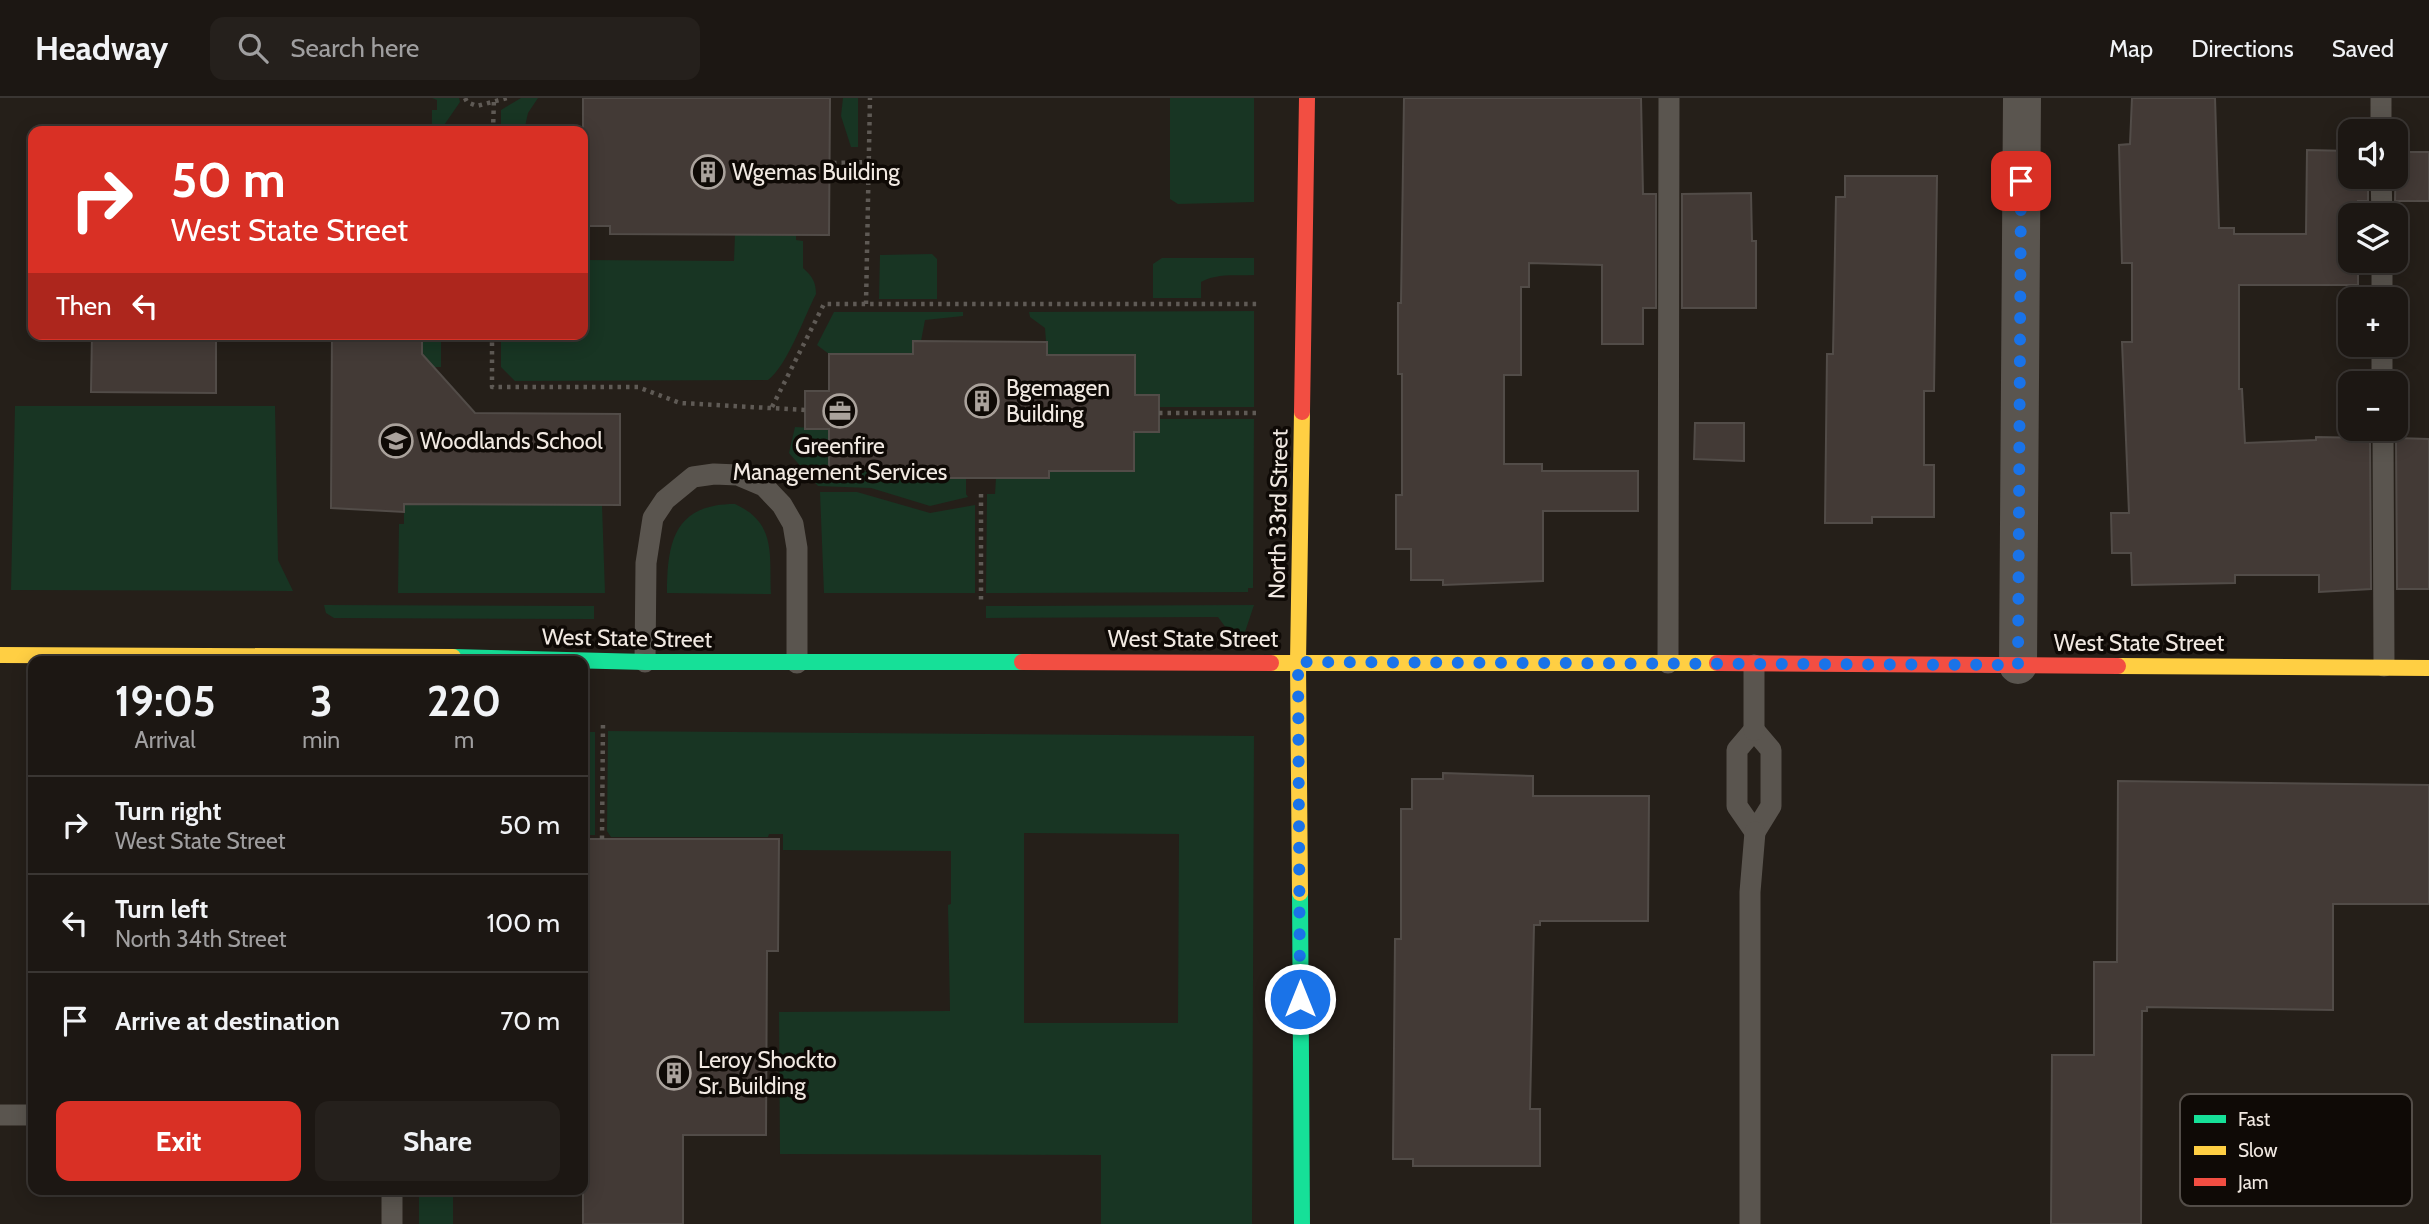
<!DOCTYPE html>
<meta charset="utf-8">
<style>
:root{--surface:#1c1713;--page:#25201c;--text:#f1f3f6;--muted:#a09fa0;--line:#3a3633;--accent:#d93025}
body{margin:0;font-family:Cabin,sans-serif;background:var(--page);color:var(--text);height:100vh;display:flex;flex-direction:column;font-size:26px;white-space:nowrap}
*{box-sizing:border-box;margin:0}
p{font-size:23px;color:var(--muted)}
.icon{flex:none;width:38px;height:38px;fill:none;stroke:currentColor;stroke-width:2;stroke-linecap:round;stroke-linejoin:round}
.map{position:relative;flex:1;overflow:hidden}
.side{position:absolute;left:28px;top:558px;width:560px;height:539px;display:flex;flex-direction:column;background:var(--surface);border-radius:14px;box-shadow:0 4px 18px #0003,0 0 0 2px var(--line)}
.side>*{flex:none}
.hud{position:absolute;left:28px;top:28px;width:560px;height:214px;border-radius:14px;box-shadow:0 4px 18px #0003,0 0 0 2px var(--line);background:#d93025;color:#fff;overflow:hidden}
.controls{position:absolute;left:2338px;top:21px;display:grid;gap:14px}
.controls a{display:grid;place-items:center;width:70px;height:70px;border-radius:14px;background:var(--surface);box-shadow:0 4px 18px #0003,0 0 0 2px var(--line);font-size:35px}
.pin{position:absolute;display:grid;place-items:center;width:60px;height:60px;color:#fff;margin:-30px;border-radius:14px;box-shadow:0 4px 10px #0006}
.me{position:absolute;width:77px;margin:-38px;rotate:0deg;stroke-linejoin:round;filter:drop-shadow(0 0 5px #0008)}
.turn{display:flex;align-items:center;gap:24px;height:147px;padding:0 28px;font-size:32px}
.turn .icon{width:91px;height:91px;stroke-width:2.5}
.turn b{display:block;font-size:49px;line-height:60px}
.then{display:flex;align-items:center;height:66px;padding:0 28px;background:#0003;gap:14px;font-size:26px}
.eta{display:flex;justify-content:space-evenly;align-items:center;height:119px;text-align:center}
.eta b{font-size:42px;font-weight:700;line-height:49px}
.primary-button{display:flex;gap:14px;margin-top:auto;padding:14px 28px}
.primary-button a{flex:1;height:80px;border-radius:14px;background:var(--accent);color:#fff;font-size:28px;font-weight:700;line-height:80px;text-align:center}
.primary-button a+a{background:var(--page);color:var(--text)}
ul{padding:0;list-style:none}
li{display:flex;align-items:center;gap:21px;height:98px;padding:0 28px;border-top:2px solid var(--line)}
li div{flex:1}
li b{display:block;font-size:26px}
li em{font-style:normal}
header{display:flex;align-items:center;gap:42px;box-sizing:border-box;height:98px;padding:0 35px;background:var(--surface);border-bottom:2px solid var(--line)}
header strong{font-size:33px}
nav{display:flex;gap:38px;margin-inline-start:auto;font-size:24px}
.search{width:490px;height:63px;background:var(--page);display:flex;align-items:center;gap:18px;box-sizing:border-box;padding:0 24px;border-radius:14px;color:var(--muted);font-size:26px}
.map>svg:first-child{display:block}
</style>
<header>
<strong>Headway</strong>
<div class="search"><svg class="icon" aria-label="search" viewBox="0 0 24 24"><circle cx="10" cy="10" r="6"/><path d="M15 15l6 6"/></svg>Search here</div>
<nav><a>Map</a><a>Directions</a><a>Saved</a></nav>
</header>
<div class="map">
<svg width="2429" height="1126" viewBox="0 0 2429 1126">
<rect width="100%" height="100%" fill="#251f19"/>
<g fill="#183523" fill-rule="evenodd">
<path d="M 432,0 L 459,0 L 460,4 L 440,33 L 432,33 L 432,12 L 437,12 L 437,2 Z"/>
<path d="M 521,0 L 538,0 L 528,15 L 524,33 L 501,33 L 501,12 Z"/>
<path d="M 843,0 L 858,0 L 858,49 L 851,49 L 841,18 Z"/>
<path d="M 1170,0 L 1254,0 L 1254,104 L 1178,106 L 1170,101 Z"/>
<path d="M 735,136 L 796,137 L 796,142 L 803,143 L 803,170 C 812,178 816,184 816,196 C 804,219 787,268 768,282 L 515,283 L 501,269 L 501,236 L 583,236 L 583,162 L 734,163 Z"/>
<path d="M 932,156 L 937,161 L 937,201 L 879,201 L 880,157 Z"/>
<path d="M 1162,160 L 1254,160 L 1254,177 C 1236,178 1217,175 1201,184 L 1201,200 L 1153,200 L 1153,166 Z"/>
<path d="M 1254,213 L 1254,309 L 1159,309 L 1159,297 L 1135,297 L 1134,257 L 1047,257 L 1045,230 L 1030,219 L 1029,214 Z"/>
<path d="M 834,214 L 963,214 L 963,218 L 925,222 L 921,243 L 913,243 L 913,256 L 829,256 L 817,247 Z"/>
<rect x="422" y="236" width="19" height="33"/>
<path d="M 15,308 L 275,308 L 278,462 L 293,493 L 11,492 Z"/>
<path d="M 1159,321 L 1254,321 L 1253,490 L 1248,490 L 1248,494 L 986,495 L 987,396 L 995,396 L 996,380 L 1048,380 L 1049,373 L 1134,373 L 1134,334 L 1159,334 Z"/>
<path d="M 795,329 L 829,331 L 829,372 L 913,372 L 913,380 L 966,380 L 966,396 L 968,399 L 930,408 L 871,390 L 818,388 L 789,355 Z"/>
<path d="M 820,394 L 857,394 L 930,415 L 975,407 L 975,495 L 824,495 Z"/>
<path d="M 404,406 L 602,407 L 605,495 L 398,495 L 399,426 L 404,426 Z"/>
<path d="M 735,406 C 777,425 769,457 771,496 L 667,495 C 667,443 675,406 735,406 Z"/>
<path d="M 324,507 L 594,508 L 594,521 L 334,520 L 326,515 Z"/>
<path d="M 1254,507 L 1245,534 L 1229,534 L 1218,519 L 986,520 L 986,508 Z"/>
<path d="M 608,633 L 1254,638 L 1252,1126 L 1101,1126 L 1101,1057 L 780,1056 L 779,914 L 950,913 L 948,807 L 951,806 L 951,753 L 783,752 L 783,736 L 769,736 L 768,739 L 611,739 L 607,733 ZM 1024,735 L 1179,736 L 1178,925 L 1024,925 Z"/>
<rect x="583" y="634" width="12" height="103"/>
<rect x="419" y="1092" width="34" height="34"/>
</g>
<g fill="#433a36" stroke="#524c48" stroke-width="2">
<path d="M 583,0 L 830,0 L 829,137 L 610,136 L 610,128 L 583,128 Z"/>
<path d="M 1404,0 L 1641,0 L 1643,96 L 1656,96 L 1656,210 L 1643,210 L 1643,246 L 1602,246 L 1602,167 L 1529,165 L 1529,189 L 1521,189 L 1521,277 L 1504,277 L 1504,366 L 1542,366 L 1542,373 L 1638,373 L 1638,413 L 1543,413 L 1543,483 L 1443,487 L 1443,482 L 1411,482 L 1411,451 L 1396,451 L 1396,397 L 1402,397 L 1402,276 L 1398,276 L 1398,205 L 1401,205 Z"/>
<path d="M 2132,0 L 2215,0 L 2219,130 L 2234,130 L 2234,136 L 2306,136 L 2307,52 L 2350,53 L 2350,79 L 2368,79 L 2368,103 L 2358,103 L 2358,117 L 2350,117 L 2350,163 L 2358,163 L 2358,187 L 2239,187 L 2239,291 L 2242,291 L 2245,345 L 2316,342 L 2316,339 L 2370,340 L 2371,491 L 2319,494 L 2319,477 L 2235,477 L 2235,485 L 2132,487 L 2131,455 L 2112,455 L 2111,415 L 2129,415 L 2122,244 L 2132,244 L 2132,165 L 2122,165 L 2119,47 L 2130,46 Z"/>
<path d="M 2396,54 L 2429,54 L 2429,103 L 2395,103 Z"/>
<path d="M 1845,78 L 1937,78 L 1934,293 L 1924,293 L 1924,367 L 1934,367 L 1934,419 L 1872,419 L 1872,425 L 1825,425 L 1827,256 L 1833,256 L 1836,99 L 1845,99 Z"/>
<path d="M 1751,95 L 1752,143 L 1756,143 L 1756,210 L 1682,210 L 1682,96 Z"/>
<path d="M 92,236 L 216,236 L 216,295 L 91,294 Z"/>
<path d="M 332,236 L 422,236 L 422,256 L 475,315 L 620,316 L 620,407 L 404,406 L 404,414 L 331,410 Z"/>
<path d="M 913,243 L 1047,244 L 1047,257 L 1135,257 L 1135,297 L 1159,297 L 1159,334 L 1134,334 L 1134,373 L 1049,373 L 1049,380 L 912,380 L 913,372 L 829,372 L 829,331 L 805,331 L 805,293 L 829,293 L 829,256 L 913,256 Z"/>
<path d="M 1695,325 L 1744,325 L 1744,363 L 1694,361 Z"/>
<path d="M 2396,340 L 2429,341 L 2429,491 L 2397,491 Z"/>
<path d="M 1443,675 L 1533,678 L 1533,698 L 1649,698 L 1648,823 L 1540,823 L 1540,827 L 1534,827 L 1530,1011 L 1540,1011 L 1540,1068 L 1413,1068 L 1413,1061 L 1393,1061 L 1395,841 L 1401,841 L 1401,711 L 1412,711 L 1412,681 L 1443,681 Z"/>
<path d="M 2118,683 L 2429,687 L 2429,806 L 2333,806 L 2333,912 L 2147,909 L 2147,913 L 2142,913 L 2141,1126 L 2051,1126 L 2052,957 L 2094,957 L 2094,864 L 2117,864 Z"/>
<path d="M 583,741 L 779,741 L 778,853 L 767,853 L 766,1037 L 683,1037 L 683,1126 L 583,1126 Z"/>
</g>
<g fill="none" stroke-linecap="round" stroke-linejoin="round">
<g stroke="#5f5a55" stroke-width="4.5" stroke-dasharray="3.5 5" stroke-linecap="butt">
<path d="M 465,0 L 467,4 L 477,8 L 507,0"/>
<path d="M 493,33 L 494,0"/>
<path d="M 833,65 L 869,64"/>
<path d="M 866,206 L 870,0"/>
<path d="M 492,236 L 492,289 L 638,289 L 680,305 L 805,312"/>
<path d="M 772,309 L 824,206 L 1261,206"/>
<path d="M 1159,315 L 1260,315"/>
<path d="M 981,396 L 981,502"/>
<path d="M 602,741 L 603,623"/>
</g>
<g stroke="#5a554f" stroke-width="21">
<path d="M 2381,0 L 2381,33"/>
<path d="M 2381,79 L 2382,117"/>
<path d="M 2382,163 L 2382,201"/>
<path d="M 2382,247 L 2382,285"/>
<path d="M 2383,331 L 2384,568"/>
<path d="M 645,564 L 646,465 L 653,420 L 665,402 L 693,379 L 714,376 L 738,377 L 764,388 L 782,407 L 793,426 L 797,450 L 797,565"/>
<path d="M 1668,565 L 1669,0"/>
<path d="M 1754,632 L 1771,652 L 1771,708 L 1755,734 L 1737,708 L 1737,652 Z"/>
<path d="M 1754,632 L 1754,567"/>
<path d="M 0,1017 L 33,1017"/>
<path d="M 392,1092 L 392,1126"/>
<path d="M 1750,1126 L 1750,794 L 1755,734"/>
</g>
<path stroke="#5a554f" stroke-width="38" d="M 2018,567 L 2022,0"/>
<g stroke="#16e098" stroke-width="16">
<path d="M 453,559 L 645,564 L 1022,564"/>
<path d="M 1300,795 L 1302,1126"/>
</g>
<g stroke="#ffcf43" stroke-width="16">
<path d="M 0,557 L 453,559"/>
<path d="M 1271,565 L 1717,565"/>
<path d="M 2118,568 L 2429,570"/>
<path d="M 1300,795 L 1298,564 L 1302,314"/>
</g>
<g stroke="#f24e42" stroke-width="16">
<path d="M 1302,314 L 1307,0"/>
<path d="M 1022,564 L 1271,565"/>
<path d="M 1717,565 L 2118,568"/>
</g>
</g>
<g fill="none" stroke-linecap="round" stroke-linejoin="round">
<path stroke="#1a73e8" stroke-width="12" stroke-dasharray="0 21.6" d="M 1300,901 L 1298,564 L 2018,567 L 2021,83"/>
</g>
<defs>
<symbol id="building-ring" viewBox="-11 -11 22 22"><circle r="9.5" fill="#0f0a06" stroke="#aaa29c" stroke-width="1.5"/><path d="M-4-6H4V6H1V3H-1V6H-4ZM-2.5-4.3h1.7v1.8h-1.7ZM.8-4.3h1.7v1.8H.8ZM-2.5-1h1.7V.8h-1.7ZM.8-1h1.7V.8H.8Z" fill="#aaa29c"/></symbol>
<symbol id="office-ring" viewBox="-11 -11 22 22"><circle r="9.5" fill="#0f0a06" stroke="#aaa29c" stroke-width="1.5"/><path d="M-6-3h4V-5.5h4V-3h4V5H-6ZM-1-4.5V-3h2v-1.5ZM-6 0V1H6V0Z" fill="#aaa29c"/></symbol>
<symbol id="school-ring" viewBox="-11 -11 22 22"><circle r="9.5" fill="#0f0a06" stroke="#aaa29c" stroke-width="1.5"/><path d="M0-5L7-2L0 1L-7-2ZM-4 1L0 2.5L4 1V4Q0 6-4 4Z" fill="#aaa29c"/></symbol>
</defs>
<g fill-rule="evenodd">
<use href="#building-ring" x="689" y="55" width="38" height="38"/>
<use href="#building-ring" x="963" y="284" width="38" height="38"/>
<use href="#office-ring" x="821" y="294" width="38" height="38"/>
<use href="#school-ring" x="377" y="324" width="38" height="38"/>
<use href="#building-ring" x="655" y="956" width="38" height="38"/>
</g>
<g text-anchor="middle" stroke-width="7" stroke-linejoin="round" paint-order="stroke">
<g font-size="23" fill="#f1e9e2" stroke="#0f0a06" text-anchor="start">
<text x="732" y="82">Wgemas Building</text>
<text x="1006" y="298">Bgemagen<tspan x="1006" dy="26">Building</tspan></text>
<text x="420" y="351">Woodlands School</text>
<text x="840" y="356" text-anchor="middle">Greenfire<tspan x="840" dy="26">Management Services</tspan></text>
<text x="698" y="970">Leroy Shockto<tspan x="698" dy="26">Sr. Building</tspan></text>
</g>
<g font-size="23" fill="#f1e9e2" stroke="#0f0a06">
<text transform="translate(1278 416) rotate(-89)" y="8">North 33rd Street</text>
<text transform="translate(627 540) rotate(1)" y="8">West State Street</text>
<text x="1193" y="549">West State Street</text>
<text x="2139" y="553">West State Street</text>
</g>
</g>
<rect x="2180" y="996" width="232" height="112" rx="10" fill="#0f0a06" stroke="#534d48" stroke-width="2"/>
<rect x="2194" y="1017" width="32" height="8" fill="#16e098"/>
<rect x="2194" y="1048" width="32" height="9" fill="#ffcf43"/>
<rect x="2194" y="1080" width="32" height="8" fill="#f24e42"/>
<g font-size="19" fill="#f1e9e2">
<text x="2238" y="1028">Fast</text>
<text x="2238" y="1059">Slow</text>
<text x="2238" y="1091">Jam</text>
</g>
</svg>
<div class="controls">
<a><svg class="icon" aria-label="sound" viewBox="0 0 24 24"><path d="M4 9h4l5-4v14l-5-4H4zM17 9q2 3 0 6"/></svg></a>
<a><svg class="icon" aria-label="layers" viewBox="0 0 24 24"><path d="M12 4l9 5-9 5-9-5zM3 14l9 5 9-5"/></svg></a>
<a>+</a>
<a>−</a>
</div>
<div class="pin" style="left:2021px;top:83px;background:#d93025"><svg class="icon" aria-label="arrive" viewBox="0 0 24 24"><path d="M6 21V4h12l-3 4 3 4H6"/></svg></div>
<svg class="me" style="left:1300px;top:901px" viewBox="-20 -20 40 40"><circle r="17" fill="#1a73e8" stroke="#fff" stroke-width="3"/><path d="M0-11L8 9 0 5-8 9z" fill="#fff"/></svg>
<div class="hud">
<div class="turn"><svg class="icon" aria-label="right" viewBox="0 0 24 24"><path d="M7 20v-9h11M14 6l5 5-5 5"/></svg><div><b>50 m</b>West State Street</div></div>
<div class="then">Then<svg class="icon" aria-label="left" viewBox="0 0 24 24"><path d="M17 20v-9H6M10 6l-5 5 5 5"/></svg></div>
</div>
<section class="side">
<div class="eta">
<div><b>19:05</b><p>Arrival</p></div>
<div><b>3</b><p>min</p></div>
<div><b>220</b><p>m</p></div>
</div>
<ul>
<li><svg class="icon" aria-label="right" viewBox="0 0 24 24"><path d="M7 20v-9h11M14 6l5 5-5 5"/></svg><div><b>Turn right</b><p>West State Street</p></div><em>50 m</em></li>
<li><svg class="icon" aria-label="left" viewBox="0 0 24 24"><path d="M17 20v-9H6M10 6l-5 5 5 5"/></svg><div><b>Turn left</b><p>North 34th Street</p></div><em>100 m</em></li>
<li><svg class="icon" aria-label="arrive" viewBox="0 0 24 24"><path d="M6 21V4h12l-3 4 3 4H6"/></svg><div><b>Arrive at destination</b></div><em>70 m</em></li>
</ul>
<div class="primary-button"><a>Exit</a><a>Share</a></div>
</section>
</div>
